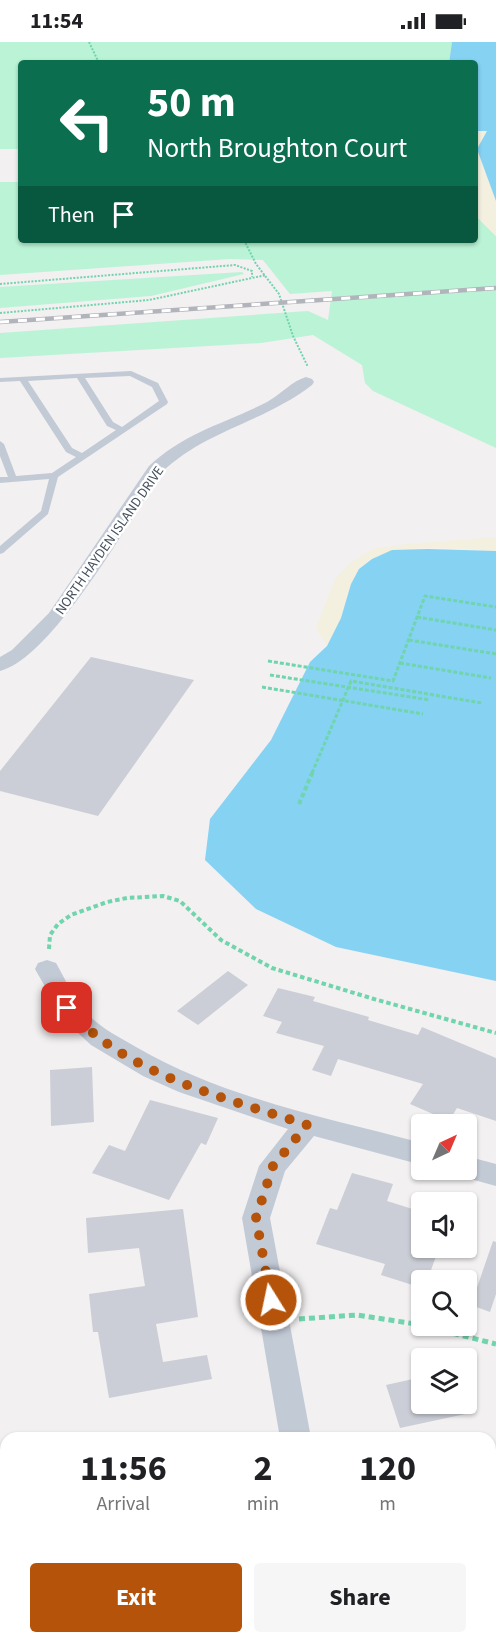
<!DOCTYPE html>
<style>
:root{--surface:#fff;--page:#f6f6f6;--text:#202124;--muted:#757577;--accent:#b45309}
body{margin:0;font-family:"Source Sans 3",sans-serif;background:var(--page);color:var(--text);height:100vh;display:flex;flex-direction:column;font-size:22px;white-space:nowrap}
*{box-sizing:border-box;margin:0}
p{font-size:20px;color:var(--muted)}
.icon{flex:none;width:33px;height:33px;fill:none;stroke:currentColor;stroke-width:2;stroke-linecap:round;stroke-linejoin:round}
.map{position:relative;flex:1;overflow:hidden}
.sheet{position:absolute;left:0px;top:1390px;width:496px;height:212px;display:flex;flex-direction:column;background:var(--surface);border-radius:18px 18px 0 0;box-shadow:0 2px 4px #0004}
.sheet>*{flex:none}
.guide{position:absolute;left:18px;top:18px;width:460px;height:183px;border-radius:6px;box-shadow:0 2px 4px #0004;background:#0b6e4f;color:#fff;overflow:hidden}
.needle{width:39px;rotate:44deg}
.controls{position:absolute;left:411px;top:1072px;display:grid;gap:12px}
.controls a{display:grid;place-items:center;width:66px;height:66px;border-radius:6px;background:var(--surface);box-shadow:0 2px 4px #0004;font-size:30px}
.pin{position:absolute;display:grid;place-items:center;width:51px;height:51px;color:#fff;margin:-26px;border-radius:12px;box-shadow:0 3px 9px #0006}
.me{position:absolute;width:66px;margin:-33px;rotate:350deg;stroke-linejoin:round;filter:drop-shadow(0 0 4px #0008)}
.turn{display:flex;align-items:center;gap:21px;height:126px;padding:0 30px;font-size:27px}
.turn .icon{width:78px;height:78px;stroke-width:2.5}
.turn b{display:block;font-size:42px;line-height:51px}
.then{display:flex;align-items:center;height:57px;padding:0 30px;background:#0003;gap:12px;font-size:22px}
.eta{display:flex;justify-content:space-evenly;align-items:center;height:102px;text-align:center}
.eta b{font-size:36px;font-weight:700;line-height:42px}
.button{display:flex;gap:12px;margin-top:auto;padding:12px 30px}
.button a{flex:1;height:69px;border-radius:6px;background:var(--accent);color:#fff;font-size:24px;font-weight:700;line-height:69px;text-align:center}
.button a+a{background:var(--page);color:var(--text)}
.status{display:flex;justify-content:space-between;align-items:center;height:42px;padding:0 30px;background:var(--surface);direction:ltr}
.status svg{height:16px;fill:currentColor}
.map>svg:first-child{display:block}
</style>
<div class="status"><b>11:54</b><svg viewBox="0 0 49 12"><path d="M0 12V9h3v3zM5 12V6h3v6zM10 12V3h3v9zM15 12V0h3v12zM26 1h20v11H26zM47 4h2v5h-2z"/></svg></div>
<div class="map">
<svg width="496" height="1601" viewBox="0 0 496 1601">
<rect width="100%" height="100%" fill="#f2f0f0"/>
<g fill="#bbf3d6">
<path d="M 0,0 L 452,0 L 449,21 L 21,21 L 21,107 L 0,107 Z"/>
<path d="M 0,140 L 21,140 L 21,198 L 476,198 L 476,174 L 496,194 L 496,406 L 373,349 L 365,341 L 362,323 L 313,293 L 261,301 L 0,316 L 0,291 L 308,269 L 328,278 L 332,249 L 290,252 L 263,218 L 230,217 L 0,233 Z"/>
<path d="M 242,230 L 244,232 L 151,254 L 0,266 L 0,245 Z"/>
</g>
<g fill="#f4f0e0">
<path d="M 476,89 L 487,89 L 494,157 L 496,159 L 496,194 L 476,174 Z"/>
<path d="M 496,495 L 496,509 C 460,508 383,496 359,528 C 348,542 347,559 341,575 C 338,585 332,595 327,604 L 316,586 L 335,537 L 349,522 L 364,512 L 376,506 L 407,502 Z"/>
</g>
<g fill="#85d2f3">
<path d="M 452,0 L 496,0 L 496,159 L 477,107 L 487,89 L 476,89 L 476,21 L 449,21 Z"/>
<path d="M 428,507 L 496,509 L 496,939 L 336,905 L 256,867 L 205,818 L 210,777 L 271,698 L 310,620 L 327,604 L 341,576 L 351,542 L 359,527 L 372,517 L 392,508 Z"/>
</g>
<g fill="#cbced6">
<path d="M 91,615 L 194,638 L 98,774 L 0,749 L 0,729 Z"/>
<path d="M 228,929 L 248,943 L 198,983 L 177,969 Z"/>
<path d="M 278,946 L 315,955 L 313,959 L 369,975 L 368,978 L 418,993 L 422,985 L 496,1016 L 496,1079 L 457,1066 L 449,1079 L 410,1062 L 423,1042 L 338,1017 L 331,1034 L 312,1028 L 324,1004 L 276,991 L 282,980 L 263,974 Z"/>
<path d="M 92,1025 L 94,1080 L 51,1084 L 50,1028 Z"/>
<path d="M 150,1058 L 218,1076 L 206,1103 L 201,1101 L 169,1158 L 92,1131 L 109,1103 L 125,1109 Z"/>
<path d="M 352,1131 L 393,1142 L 387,1159 L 422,1170 L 422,1206 L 439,1206 L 427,1239 L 422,1239 L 422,1246 L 381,1233 L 385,1222 L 316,1202 L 330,1166 L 337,1168 Z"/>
<path d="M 183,1167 L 198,1275 L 156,1282 L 163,1320 L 207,1313 L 212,1337 L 109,1356 L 98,1290 L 93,1290 L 89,1252 L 145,1244 L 139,1206 L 88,1211 L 86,1176 Z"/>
<path d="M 493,1199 L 496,1200 L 496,1252 L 490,1270 L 471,1263 Z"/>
<path d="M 422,1335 L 422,1362 L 469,1362 L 470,1371 L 400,1386 L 386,1343 Z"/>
</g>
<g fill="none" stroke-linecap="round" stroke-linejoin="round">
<g stroke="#70d4ac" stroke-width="2" stroke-dasharray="2 1.5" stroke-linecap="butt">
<path d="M 89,0 L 99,21"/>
<path d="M 244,198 L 256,222 L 279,252 L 293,294 L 308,325"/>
<path d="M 0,242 L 235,223 L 252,229 L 252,235"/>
<path d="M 0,271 L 149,258 L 266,233"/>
</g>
<g stroke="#70d4ac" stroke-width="3" stroke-dasharray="4 2" stroke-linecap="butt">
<path d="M 417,575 L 496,588"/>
<path d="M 409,598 L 496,612"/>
<path d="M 268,619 L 393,639 L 425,554 L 496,565"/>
<path d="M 400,621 L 491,636"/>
<path d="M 270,633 L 430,658"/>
<path d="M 262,645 L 423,672"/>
<path d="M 312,731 L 351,639 L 482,661"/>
</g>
<g stroke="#70d4ac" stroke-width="4" stroke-dasharray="4.5 3" stroke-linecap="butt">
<path d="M 299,762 L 313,729"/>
<path d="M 49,907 L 50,893 L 58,882 L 71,873 L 107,860 L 127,856 L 163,854 L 180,859 L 221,898 L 272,926 L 374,957 L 496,991"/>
</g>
<g stroke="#70d4ac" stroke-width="5" stroke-dasharray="6 4" stroke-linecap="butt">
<path d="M 299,1277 L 357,1273 L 422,1283"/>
<path d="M 424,1284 L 496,1302"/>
</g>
<path fill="#c2cad6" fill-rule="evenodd" d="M 131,329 L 158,341 L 168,360 L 167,362 L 58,435 L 48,472 L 3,511 L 0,512 L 0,504 L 41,469 L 49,437 L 0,441 L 0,435 L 8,435 L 0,414 L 0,399 L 4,402 L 16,434 L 52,431 L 76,415 L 66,410 L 20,339 L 0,340 L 0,336 ZM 130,334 L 152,345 L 159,359 L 122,385 L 113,380 L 85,336 ZM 77,336 L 107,384 L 116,388 L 82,411 L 72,406 L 28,339 Z"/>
<g fill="#c2cad6" fill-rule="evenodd">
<path d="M 306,335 L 312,337 L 314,340 L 312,343 C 263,381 205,388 161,431 C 130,478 52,616 0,629 L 0,615 L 12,608 L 49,571 L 149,424 C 185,390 224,382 267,360 C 280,353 292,339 306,335 Z"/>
<path d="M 47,918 L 56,921 C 66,938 73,957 87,971 C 100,986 119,995 136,1005 C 224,1056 324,1075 422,1101 L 422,1123 L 314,1094 L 285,1129 L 270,1176 L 311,1396 L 280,1396 L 242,1176 L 259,1124 L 288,1087 L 179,1050 L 143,1034 L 91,1003 L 64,978 L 35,927 L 38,921 Z"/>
<path d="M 466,1114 L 496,1122 L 496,1144 L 456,1133 L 454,1128 L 466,1128 Z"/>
<path d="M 315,1596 L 349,1596 L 350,1601 L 316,1601 Z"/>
</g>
<defs>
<path id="rail" d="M 0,280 L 496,246"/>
</defs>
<use href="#rail" stroke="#b1b4bb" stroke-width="4.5"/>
<use href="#rail" stroke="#fff" stroke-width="3" stroke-dasharray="9" stroke-linecap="butt"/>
</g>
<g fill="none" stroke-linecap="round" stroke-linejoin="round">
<path stroke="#b45309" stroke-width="10" stroke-dasharray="0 18" d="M 67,966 C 127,1034 224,1055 307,1083 L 273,1124 L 256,1176 L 271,1258"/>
</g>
<g text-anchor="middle" stroke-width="5" stroke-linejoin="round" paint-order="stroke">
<g font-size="14" fill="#46515f" stroke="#fff">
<text transform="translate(109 498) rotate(-55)" y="5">NORTH HAYDEN ISLAND DRIVE</text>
</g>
</g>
</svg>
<div class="controls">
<a><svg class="needle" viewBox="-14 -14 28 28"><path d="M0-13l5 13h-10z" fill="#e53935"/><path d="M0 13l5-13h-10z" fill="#757577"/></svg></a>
<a><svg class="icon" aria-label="sound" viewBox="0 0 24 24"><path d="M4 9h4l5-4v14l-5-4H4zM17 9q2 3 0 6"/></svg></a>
<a><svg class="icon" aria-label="search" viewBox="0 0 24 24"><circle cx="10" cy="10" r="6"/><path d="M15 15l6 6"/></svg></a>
<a><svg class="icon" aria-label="layers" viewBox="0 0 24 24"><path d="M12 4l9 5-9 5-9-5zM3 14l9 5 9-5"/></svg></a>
</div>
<div class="pin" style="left:67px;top:966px;background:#d93025"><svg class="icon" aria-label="arrive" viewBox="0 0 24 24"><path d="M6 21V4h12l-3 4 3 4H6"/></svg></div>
<svg class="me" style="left:271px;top:1258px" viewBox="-20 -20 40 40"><circle r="17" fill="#b45309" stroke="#fff" stroke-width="3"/><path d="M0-11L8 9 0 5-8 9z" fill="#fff"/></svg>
<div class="guide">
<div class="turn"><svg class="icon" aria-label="left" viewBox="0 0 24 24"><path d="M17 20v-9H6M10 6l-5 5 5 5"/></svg><div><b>50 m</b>North Broughton Court</div></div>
<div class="then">Then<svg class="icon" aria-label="arrive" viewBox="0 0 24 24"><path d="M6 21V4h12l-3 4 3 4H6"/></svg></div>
</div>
<section class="sheet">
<div class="eta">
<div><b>11:56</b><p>Arrival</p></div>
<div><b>2</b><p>min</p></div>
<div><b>120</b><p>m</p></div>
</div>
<div class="button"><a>Exit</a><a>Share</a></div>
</section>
</div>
